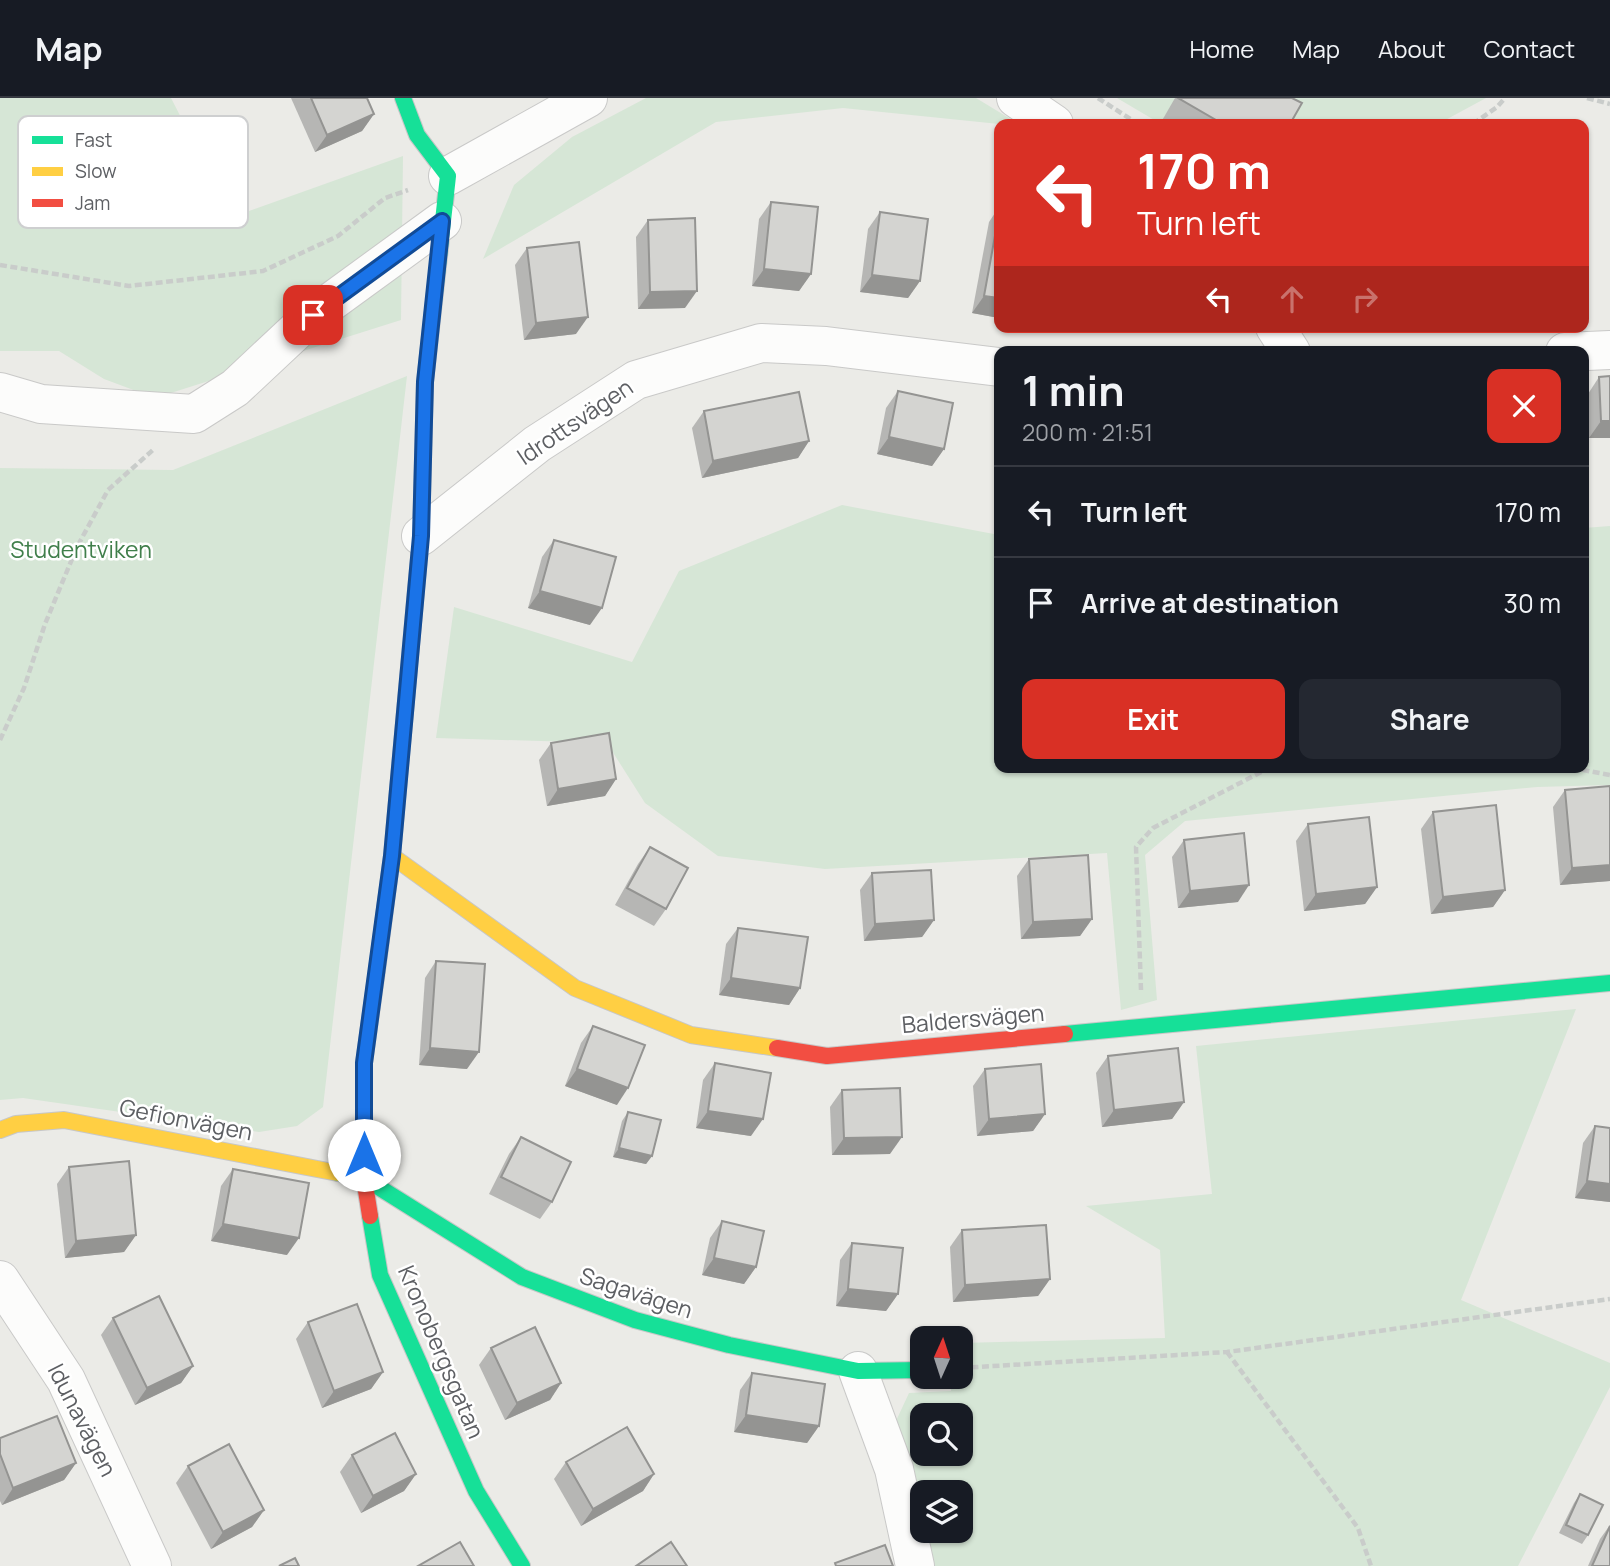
<!DOCTYPE html>
<meta charset="utf-8">
<style>
:root{--surface:#171b24;--page:#242831;--text:#f1f3f6;--muted:#9ea1a6;--line:#363941;--accent:#d93025}
body{margin:0;font-family:Manrope,sans-serif;background:var(--page);color:var(--text);height:100vh;display:flex;flex-direction:column;font-size:26px;white-space:nowrap}
*{box-sizing:border-box;margin:0}
p{font-size:23px;color:var(--muted)}
.icon{flex:none;width:38px;height:38px;fill:none;stroke:currentColor;stroke-width:2;stroke-linecap:round;stroke-linejoin:round}
.map{position:relative;flex:1;overflow:hidden}
.panel{position:absolute;left:994px;top:248px;width:595px;height:427px;display:flex;flex-direction:column;background:var(--surface);border-radius:14px;box-shadow:0 2px 5px #0004}
.panel>*{flex:none}
.guide{position:absolute;left:994px;top:21px;width:595px;height:214px;border-radius:14px;box-shadow:0 2px 5px #0004;background:#d93025;color:#fff;overflow:hidden}
.needle{width:46px;rotate:3deg}
.fabs{position:absolute;left:910px;top:1228px;display:grid;gap:14px}
.fabs a{display:grid;place-items:center;width:63px;height:63px;border-radius:14px;background:var(--surface);box-shadow:0 2px 5px #0004;font-size:35px}
.pin{position:absolute;display:grid;place-items:center;width:60px;height:60px;color:#fff;margin:-30px;border-radius:14px;box-shadow:0 4px 10px #0006}
.me{position:absolute;width:77px;margin:-38px;rotate:0deg;stroke-linejoin:round;filter:drop-shadow(0 0 5px #0008)}
.turn{display:flex;align-items:center;gap:24px;height:147px;padding:0 28px;font-size:32px}
.turn .icon{width:91px;height:91px;stroke-width:2.5}
.turn b{display:block;font-size:49px;line-height:60px}
.lanes{display:flex;align-items:center;height:66px;padding:0 28px;background:#0003;justify-content:center;gap:35px;direction:ltr}
.lanes .off{opacity:.35}
.round{display:grid;place-items:center;flex:none;width:74px;height:74px;border-radius:14px;background:var(--page)}
.summary{display:flex;align-items:center;justify-content:space-between;height:119px;padding:0 28px}
h1{font-size:42px;font-weight:700;line-height:52px}
.cta{display:flex;gap:14px;margin-top:auto;padding:14px 28px}
.cta a{flex:1;height:80px;border-radius:14px;background:var(--accent);color:#fff;font-size:28px;font-weight:700;line-height:80px;text-align:center}
.cta a+a{background:var(--page);color:var(--text)}
ul{padding:0;list-style:none}
li{display:flex;align-items:center;gap:21px;height:91px;padding:0 28px;border-top:2px solid var(--line)}
li div{flex:1}
li b{display:block;font-size:26px}
li em{font-style:normal}
header{display:flex;align-items:center;gap:42px;box-sizing:border-box;height:98px;padding:0 35px;background:var(--surface);border-bottom:2px solid var(--line)}
header strong{font-size:33px}
nav{display:flex;gap:38px;margin-inline-start:auto;font-size:24px}
.map>svg:first-child{display:block}
</style>
<header>
<strong>Map</strong>
<nav><a>Home</a><a>Map</a><a>About</a><a>Contact</a></nav>
</header>
<div class="map">
<svg width="1610" height="1468" viewBox="0 0 1610 1468">
<rect width="100%" height="100%" fill="#ebebe7"/>
<g fill="#d6e6d6" fill-rule="evenodd">
<path d="M 0,0 L 171,0 L 232,119 L 403,58 L 401,222 L 155,300 L 104,281 L 59,253 L 0,253 Z"/>
<path d="M 646,0 L 976,0 L 1019,26 L 999,26 L 843,10 L 716,24 L 483,161 L 514,87 L 572,39 Z"/>
<path d="M 1117,0 L 1486,0 L 1438,26 L 1161,26 Z"/>
<path d="M 407,278 L 323,1009 L 297,1028 L 259,1034 L 23,1000 L 0,1002 L 0,370 L 173,372 Z"/>
<path d="M 842,407 L 999,437 L 999,670 L 1584,670 L 1584,430 L 1610,428 L 1610,687 L 1537,689 L 1185,723 L 1145,757 L 1157,902 L 1121,912 L 1107,755 L 825,771 L 718,758 L 645,705 L 607,645 L 436,640 L 454,509 L 632,564 L 679,473 Z"/>
<path d="M 1576,911 L 1461,1202 L 1610,1265 L 1610,1289 L 1518,1468 L 935,1468 L 926,1433 L 961,1433 L 961,1395 L 922,1395 L 922,1421 L 895,1325 L 909,1295 L 951,1293 L 951,1279 L 961,1279 L 961,1245 L 1165,1240 L 1160,1152 L 1086,1108 L 1212,1096 L 1196,948 ZM 922,1318 L 961,1318 L 961,1356 L 922,1356 Z"/>
</g>
<g fill="none" stroke-linecap="round" stroke-linejoin="round">
<defs>
<g id="street">
<path d="M 1016,0 L 1054,26"/>
<path d="M 448,78 L 588,0"/>
<path d="M 1275,229 L 1291,254"/>
<path d="M 1565,254 L 1610,252"/>
<path d="M 0,294 L 41,306 L 194,316 L 235,290 L 313,217 L 442,123"/>
<path d="M 421,438 L 537,346 L 636,282 L 761,245 L 826,248 L 999,269"/>
<path d="M 0,1182 L 66,1282 L 152,1468"/>
<path d="M 858,1273 L 894,1371 L 915,1468"/>
</g>
<g id="fast">
<path d="M 403,0 L 417,37 L 448,78 L 425,284 L 421,438 L 416,492"/>
<path d="M 1065,936 L 1610,885"/>
<path d="M 338,1075 L 364,1080 L 522,1179 L 635,1222 L 729,1247 L 858,1273 L 921,1272"/>
<path d="M 370,1118 L 380,1177 L 476,1393 L 522,1468"/>
</g>
<g id="slow">
<path d="M 392,758 L 575,890 L 691,937 L 777,950"/>
<path d="M 377,872 L 392,758 L 416,492"/>
<path d="M 0,1032 L 16,1026 L 64,1022 L 338,1075"/>
</g>
<g id="jam">
<path d="M 777,950 L 827,958 L 1065,936"/>
<path d="M 370,1118 L 364,1080 L 364,965 L 377,872"/>
</g>
</defs>
<use href="#street" stroke="#c9c9c8" stroke-width="40"/>
<use href="#fast" stroke="#c7c7c7" stroke-width="18"/>
<use href="#slow" stroke="#c7c7c7" stroke-width="18"/>
<use href="#jam" stroke="#c7c7c7" stroke-width="18"/>
<g stroke="#c9ccca" stroke-width="4.5" stroke-dasharray="7 3.5" stroke-linecap="butt">
<path d="M 1098,0 L 1138,26"/>
<path d="M 1587,0 L 1610,6"/>
<path d="M 1473,26 L 1497,9 L 1505,0"/>
<path d="M 0,167 L 129,188 L 263,173 L 338,138 L 385,100 L 408,92"/>
<path d="M 0,642 L 24,590 L 45,526 L 77,449 L 108,392 L 154,351"/>
<path d="M 1572,670 L 1610,677"/>
<path d="M 1141,892 L 1136,749 L 1153,730 L 1269,670"/>
<path d="M 1227,1254 L 1358,1430 L 1371,1468"/>
<path d="M 961,1270 L 1227,1254 L 1610,1201"/>
</g>
<use href="#street" stroke="#fcfcfb" stroke-width="38"/>
<use href="#fast" stroke="#16e098" stroke-width="16"/>
<use href="#slow" stroke="#ffcf43" stroke-width="16"/>
<use href="#jam" stroke="#f24e42" stroke-width="16"/>
</g>
<g fill="#b6b6b4">
<path d="M 291,0 L 367,0 L 374,16 L 362,33 L 315,54 Z"/>
<path d="M 1175,0 L 1292,0 L 1290,26 L 1160,26 Z"/>
<path d="M 771,104 L 811,176 L 799,193 L 752,188 L 759,121 Z"/>
<path d="M 999,109 L 999,220 L 972,215 L 989,124 Z"/>
<path d="M 880,114 L 920,183 L 908,200 L 860,194 L 868,131 Z"/>
<path d="M 648,122 L 685,210 L 638,211 L 636,139 Z"/>
<path d="M 527,150 L 576,236 L 524,242 L 515,167 Z"/>
<path d="M 1610,278 L 1610,340 L 1589,340 L 1588,296 L 1599,279 Z"/>
<path d="M 898,293 L 944,351 L 932,368 L 877,356 L 886,310 Z"/>
<path d="M 704,313 L 809,343 L 798,360 L 702,380 L 692,330 Z"/>
<path d="M 554,442 L 590,527 L 528,510 L 542,459 Z"/>
<path d="M 551,645 L 616,681 L 605,698 L 547,708 L 539,662 Z"/>
<path d="M 1565,692 L 1610,783 L 1560,787 L 1553,709 Z"/>
<path d="M 1433,714 L 1505,792 L 1493,809 L 1431,816 L 1421,731 Z"/>
<path d="M 1308,726 L 1377,789 L 1365,806 L 1304,813 L 1296,743 Z"/>
<path d="M 1184,742 L 1238,804 L 1178,810 L 1172,759 Z"/>
<path d="M 650,749 L 666,811 L 654,828 L 615,807 L 638,766 Z"/>
<path d="M 1029,761 L 1092,821 L 1080,838 L 1021,841 L 1017,778 Z"/>
<path d="M 872,775 L 934,822 L 922,839 L 864,843 L 860,792 Z"/>
<path d="M 738,830 L 800,890 L 789,907 L 719,897 L 726,846 Z"/>
<path d="M 436,863 L 467,971 L 419,967 L 425,880 Z"/>
<path d="M 593,928 L 617,1007 L 565,988 L 581,945 Z"/>
<path d="M 1108,958 L 1184,1004 L 1172,1021 L 1102,1029 L 1096,975 Z"/>
<path d="M 715,965 L 751,1038 L 696,1030 L 703,982 Z"/>
<path d="M 985,971 L 1045,1016 L 1033,1033 L 977,1038 L 973,988 Z"/>
<path d="M 842,992 L 890,1056 L 832,1057 L 830,1009 Z"/>
<path d="M 628,1014 L 652,1058 L 646,1066 L 613,1059 L 622,1023 Z"/>
<path d="M 1595,1028 L 1610,1030 L 1610,1104 L 1575,1100 L 1583,1045 Z"/>
<path d="M 521,1039 L 552,1104 L 540,1121 L 489,1096 L 509,1056 Z"/>
<path d="M 69,1069 L 136,1137 L 124,1154 L 65,1160 L 57,1086 Z"/>
<path d="M 233,1071 L 287,1157 L 211,1143 L 221,1088 Z"/>
<path d="M 722,1123 L 756,1169 L 744,1186 L 702,1177 L 710,1140 Z"/>
<path d="M 962,1132 L 1050,1181 L 1038,1198 L 953,1204 L 950,1149 Z"/>
<path d="M 852,1145 L 898,1196 L 886,1213 L 836,1208 L 840,1162 Z"/>
<path d="M 113,1220 L 193,1268 L 181,1285 L 135,1307 L 101,1237 Z"/>
<path d="M 308,1224 L 383,1274 L 371,1291 L 322,1310 L 296,1241 Z"/>
<path d="M 491,1250 L 561,1285 L 550,1302 L 505,1322 L 479,1267 Z"/>
<path d="M 752,1275 L 819,1328 L 807,1345 L 734,1334 L 740,1292 Z"/>
<path d="M 0,1340 L 76,1365 L 64,1382 L 2,1407 L 0,1403 Z"/>
<path d="M 352,1357 L 416,1376 L 404,1393 L 361,1415 L 340,1374 Z"/>
<path d="M 566,1364 L 654,1376 L 643,1393 L 581,1428 L 554,1381 Z"/>
<path d="M 188,1368 L 264,1412 L 252,1429 L 211,1451 L 176,1385 Z"/>
<path d="M 1580,1396 L 1588,1437 L 1582,1446 L 1559,1435 L 1574,1405 Z"/>
<path d="M 1610,1427 L 1610,1468 L 1588,1468 L 1600,1441 Z"/>
</g>
<g fill="#949492">
<path d="M 374,16 L 362,33 L 315,54 L 327,37 Z"/>
<path d="M 764,171 L 811,176 L 799,193 L 752,188 Z"/>
<path d="M 872,177 L 920,183 L 908,200 L 860,194 Z"/>
<path d="M 697,193 L 685,210 L 638,211 L 650,194 Z"/>
<path d="M 984,198 L 999,200 L 999,220 L 972,215 Z"/>
<path d="M 588,219 L 576,236 L 524,242 L 536,225 Z"/>
<path d="M 1601,323 L 1610,323 L 1610,340 L 1589,340 Z"/>
<path d="M 889,339 L 944,351 L 932,368 L 877,356 Z"/>
<path d="M 809,343 L 798,360 L 702,380 L 713,363 Z"/>
<path d="M 540,493 L 602,510 L 590,527 L 528,510 Z"/>
<path d="M 616,681 L 605,698 L 547,708 L 558,691 Z"/>
<path d="M 1610,767 L 1610,783 L 1560,787 L 1572,770 Z"/>
<path d="M 1249,787 L 1238,804 L 1178,810 L 1190,793 Z"/>
<path d="M 1377,789 L 1365,806 L 1304,813 L 1316,796 Z"/>
<path d="M 1505,792 L 1493,809 L 1431,816 L 1443,799 Z"/>
<path d="M 1092,821 L 1080,838 L 1021,841 L 1033,824 Z"/>
<path d="M 934,822 L 922,839 L 864,843 L 875,826 Z"/>
<path d="M 731,880 L 800,890 L 789,907 L 719,897 Z"/>
<path d="M 430,950 L 479,954 L 467,971 L 419,967 Z"/>
<path d="M 577,971 L 628,990 L 617,1007 L 565,988 Z"/>
<path d="M 1184,1004 L 1172,1021 L 1102,1029 L 1114,1012 Z"/>
<path d="M 708,1013 L 763,1021 L 751,1038 L 696,1030 Z"/>
<path d="M 1045,1016 L 1033,1033 L 977,1038 L 989,1021 Z"/>
<path d="M 902,1039 L 890,1056 L 832,1057 L 844,1040 Z"/>
<path d="M 619,1050 L 652,1058 L 646,1066 L 613,1059 Z"/>
<path d="M 1587,1083 L 1610,1086 L 1610,1104 L 1575,1100 Z"/>
<path d="M 223,1126 L 299,1140 L 287,1157 L 211,1143 Z"/>
<path d="M 136,1137 L 124,1154 L 65,1160 L 76,1143 Z"/>
<path d="M 714,1160 L 756,1169 L 744,1186 L 702,1177 Z"/>
<path d="M 1050,1181 L 1038,1198 L 953,1204 L 965,1187 Z"/>
<path d="M 848,1191 L 898,1196 L 886,1213 L 836,1208 Z"/>
<path d="M 193,1268 L 181,1285 L 135,1307 L 147,1290 Z"/>
<path d="M 383,1274 L 371,1291 L 322,1310 L 334,1293 Z"/>
<path d="M 561,1285 L 550,1302 L 505,1322 L 517,1305 Z"/>
<path d="M 746,1317 L 819,1328 L 807,1345 L 734,1334 Z"/>
<path d="M 76,1365 L 64,1382 L 2,1407 L 13,1390 Z"/>
<path d="M 416,1376 L 404,1393 L 361,1415 L 373,1398 Z"/>
<path d="M 654,1376 L 643,1393 L 581,1428 L 593,1411 Z"/>
<path d="M 264,1412 L 252,1429 L 211,1451 L 223,1434 Z"/>
</g>
<g fill="#d4d4d1" stroke="#949492" stroke-width="2">
<path d="M 311,0 L 367,0 L 374,16 L 327,37 Z"/>
<path d="M 1178,0 L 1292,0 L 1302,5 L 1290,26 L 1223,26 Z"/>
<path d="M 771,104 L 818,109 L 811,176 L 764,171 Z"/>
<path d="M 880,114 L 928,121 L 920,183 L 872,177 Z"/>
<path d="M 999,116 L 999,200 L 984,198 Z"/>
<path d="M 695,120 L 697,193 L 650,194 L 648,122 Z"/>
<path d="M 579,144 L 588,219 L 536,225 L 527,150 Z"/>
<path d="M 1610,278 L 1610,323 L 1601,323 L 1599,279 Z"/>
<path d="M 898,293 L 953,305 L 944,351 L 889,339 Z"/>
<path d="M 799,294 L 809,343 L 713,363 L 704,313 Z"/>
<path d="M 554,442 L 616,459 L 602,510 L 540,493 Z"/>
<path d="M 609,635 L 616,681 L 558,691 L 551,645 Z"/>
<path d="M 1610,688 L 1610,767 L 1572,770 L 1565,692 Z"/>
<path d="M 1496,707 L 1505,792 L 1443,799 L 1433,714 Z"/>
<path d="M 1369,719 L 1377,789 L 1316,796 L 1308,726 Z"/>
<path d="M 1244,735 L 1249,787 L 1190,793 L 1184,742 Z"/>
<path d="M 650,749 L 688,770 L 666,811 L 627,790 Z"/>
<path d="M 1088,757 L 1092,821 L 1033,824 L 1029,761 Z"/>
<path d="M 931,772 L 934,822 L 875,826 L 872,775 Z"/>
<path d="M 738,830 L 808,839 L 800,890 L 731,880 Z"/>
<path d="M 436,863 L 485,866 L 479,954 L 430,950 Z"/>
<path d="M 593,928 L 645,947 L 628,990 L 577,971 Z"/>
<path d="M 1178,950 L 1184,1004 L 1114,1012 L 1108,958 Z"/>
<path d="M 715,965 L 771,975 L 763,1021 L 708,1013 Z"/>
<path d="M 1041,966 L 1045,1016 L 989,1021 L 985,971 Z"/>
<path d="M 900,990 L 902,1039 L 844,1040 L 842,992 Z"/>
<path d="M 628,1014 L 661,1022 L 652,1058 L 619,1050 Z"/>
<path d="M 1595,1028 L 1610,1030 L 1610,1086 L 1587,1083 Z"/>
<path d="M 521,1039 L 571,1064 L 552,1104 L 501,1079 Z"/>
<path d="M 129,1063 L 136,1137 L 76,1143 L 69,1069 Z"/>
<path d="M 233,1071 L 309,1085 L 299,1140 L 223,1126 Z"/>
<path d="M 722,1123 L 764,1133 L 756,1169 L 714,1160 Z"/>
<path d="M 1046,1127 L 1050,1181 L 965,1187 L 962,1132 Z"/>
<path d="M 852,1145 L 903,1150 L 898,1196 L 848,1191 Z"/>
<path d="M 159,1198 L 193,1268 L 147,1290 L 113,1220 Z"/>
<path d="M 357,1206 L 383,1274 L 334,1293 L 308,1224 Z"/>
<path d="M 535,1229 L 561,1285 L 517,1305 L 491,1250 Z"/>
<path d="M 752,1275 L 825,1286 L 819,1328 L 746,1317 Z"/>
<path d="M 57,1318 L 76,1365 L 13,1390 L 0,1356 L 0,1340 Z"/>
<path d="M 627,1329 L 654,1376 L 593,1411 L 566,1364 Z"/>
<path d="M 395,1335 L 416,1376 L 373,1398 L 352,1357 Z"/>
<path d="M 229,1346 L 264,1412 L 223,1434 L 188,1368 Z"/>
<path d="M 1580,1396 L 1603,1407 L 1588,1437 L 1566,1427 Z"/>
<path d="M 1610,1428 L 1610,1468 L 1592,1468 Z"/>
<path d="M 460,1444 L 474,1468 L 418,1468 Z"/>
<path d="M 671,1444 L 687,1468 L 636,1468 Z"/>
<path d="M 885,1447 L 893,1468 L 836,1468 L 835,1465 Z"/>
<path d="M 295,1460 L 299,1468 L 279,1468 Z"/>
</g>
<g fill="none" stroke-linecap="round" stroke-linejoin="round">
<defs>
<path id="route" d="M 313,217 L 442,123 L 425,284 L 421,438 L 392,758 L 364,965 L 364,1057"/>
</defs>
<use href="#route" stroke="#114b97" stroke-width="18"/>
<use href="#route" stroke="#1a73e8" stroke-width="12"/>
</g>
<g text-anchor="middle" stroke-width="5" stroke-linejoin="round" paint-order="stroke">
<g font-size="23" fill="#5d5f63" stroke="#fff">
<text transform="translate(575 324) rotate(-34)" y="8">Idrottsvägen</text>
<text transform="translate(973 921) rotate(-5)" y="8">Baldersvägen</text>
<text transform="translate(186 1022) rotate(11)" y="8">Gefionvägen</text>
<text transform="translate(636 1195) rotate(18)" y="8">Sagavägen</text>
<text transform="translate(441 1254) rotate(67)" y="8">Kronobergsgatan</text>
<text transform="translate(82 1322) rotate(63)" y="8">Idunavägen</text>
</g>
<g font-size="23" fill="#407f4b" stroke="#fff">
<text x="81" y="460">Studentviken</text>
</g>
</g>
<rect x="18" y="18" width="230" height="112" rx="10" fill="#fff" stroke="#cecfd0" stroke-width="2"/>
<rect x="32" y="38" width="31" height="8" fill="#16e098"/>
<rect x="32" y="69" width="31" height="9" fill="#ffcf43"/>
<rect x="32" y="101" width="31" height="8" fill="#f24e42"/>
<g font-size="19" fill="#5d5f63">
<text x="75" y="49">Fast</text>
<text x="75" y="80">Slow</text>
<text x="75" y="112">Jam</text>
</g>
</svg>
<div class="fabs">
<a><svg class="needle" viewBox="-14 -14 28 28"><path d="M0-13l5 13h-10z" fill="#e53935"/><path d="M0 13l5-13h-10z" fill="#9ea1a6"/></svg></a>
<a><svg class="icon" aria-label="search" viewBox="0 0 24 24"><circle cx="10" cy="10" r="6"/><path d="M15 15l6 6"/></svg></a>
<a><svg class="icon" aria-label="layers" viewBox="0 0 24 24"><path d="M12 4l9 5-9 5-9-5zM3 14l9 5 9-5"/></svg></a>
</div>
<div class="pin" style="left:313px;top:217px;background:#d93025"><svg class="icon" aria-label="arrive" viewBox="0 0 24 24"><path d="M6 21V4h12l-3 4 3 4H6"/></svg></div>
<svg class="me" style="left:364px;top:1057px" viewBox="-20 -20 40 40"><circle r="19" fill="#fff"/><path d="M0-13L10 11 0 6-10 11z" fill="#1a73e8"/></svg>
<div class="guide">
<div class="turn"><svg class="icon" aria-label="left" viewBox="0 0 24 24"><path d="M17 20v-9H6M10 6l-5 5 5 5"/></svg><div><b>170 m</b>Turn left</div></div>
<div class="lanes"><svg class="icon" aria-label="left" viewBox="0 0 24 24"><path d="M17 20v-9H6M10 6l-5 5 5 5"/></svg><svg class="icon off" aria-label="ahead" viewBox="0 0 24 24"><path d="M12 20V5M6 11l6-6 6 6"/></svg><svg class="icon off" aria-label="right" viewBox="0 0 24 24"><path d="M7 20v-9h11M14 6l5 5-5 5"/></svg></div>
</div>
<section class="panel">
<div class="summary"><div><h1>1 min</h1><p>200 m · 21:51</p></div><a class="round" style="background:#d93025;color:#fff"><svg class="icon" aria-label="close" viewBox="0 0 24 24"><path d="M6 6l12 12M18 6L6 18"/></svg></a></div>
<ul>
<li><svg class="icon" aria-label="left" viewBox="0 0 24 24"><path d="M17 20v-9H6M10 6l-5 5 5 5"/></svg><div><b>Turn left</b></div><em>170 m</em></li>
<li><svg class="icon" aria-label="arrive" viewBox="0 0 24 24"><path d="M6 21V4h12l-3 4 3 4H6"/></svg><div><b>Arrive at destination</b></div><em>30 m</em></li>
</ul>
<div class="cta"><a>Exit</a><a>Share</a></div>
</section>
</div>
